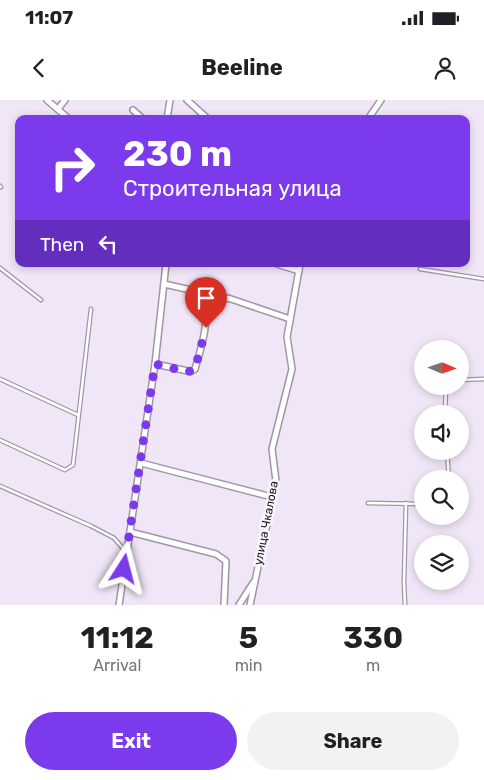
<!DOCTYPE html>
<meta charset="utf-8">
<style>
:root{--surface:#fff;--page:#f2f2f2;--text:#202124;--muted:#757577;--accent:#7c3aed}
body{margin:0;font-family:Rubik,sans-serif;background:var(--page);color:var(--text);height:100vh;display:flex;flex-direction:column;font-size:19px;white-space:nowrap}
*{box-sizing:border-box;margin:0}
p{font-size:16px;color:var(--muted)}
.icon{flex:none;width:28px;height:28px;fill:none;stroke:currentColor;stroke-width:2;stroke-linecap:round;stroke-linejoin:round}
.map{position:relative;height:505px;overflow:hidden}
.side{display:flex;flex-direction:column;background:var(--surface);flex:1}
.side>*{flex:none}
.banner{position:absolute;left:15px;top:15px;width:455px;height:152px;border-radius:10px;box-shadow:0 2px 8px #0003;background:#7c3aed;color:#fff;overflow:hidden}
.needle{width:32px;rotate:92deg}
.fabs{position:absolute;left:414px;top:240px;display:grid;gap:10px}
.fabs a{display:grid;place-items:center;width:55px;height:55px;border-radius:50%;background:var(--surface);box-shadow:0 2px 8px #0003;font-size:25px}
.pin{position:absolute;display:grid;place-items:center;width:42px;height:42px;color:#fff;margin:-51px -21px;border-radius:50% 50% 50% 0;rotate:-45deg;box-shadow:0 0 5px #0007}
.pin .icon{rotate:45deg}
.me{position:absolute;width:55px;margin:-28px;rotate:9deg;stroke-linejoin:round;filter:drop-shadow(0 0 4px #0008)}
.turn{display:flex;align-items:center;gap:18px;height:105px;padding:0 25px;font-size:22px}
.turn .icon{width:65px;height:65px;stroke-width:2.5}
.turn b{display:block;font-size:35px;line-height:42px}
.then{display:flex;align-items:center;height:48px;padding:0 25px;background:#0003;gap:10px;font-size:19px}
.eta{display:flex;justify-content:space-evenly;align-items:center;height:85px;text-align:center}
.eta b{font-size:30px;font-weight:700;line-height:35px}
.primary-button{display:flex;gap:10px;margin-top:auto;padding:10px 25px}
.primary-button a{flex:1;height:58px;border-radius:30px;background:var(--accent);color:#fff;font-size:20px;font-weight:700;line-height:58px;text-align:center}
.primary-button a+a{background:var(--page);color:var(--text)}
.status{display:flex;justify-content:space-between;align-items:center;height:35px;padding:0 25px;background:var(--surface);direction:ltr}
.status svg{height:14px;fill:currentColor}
header{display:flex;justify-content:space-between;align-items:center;height:65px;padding:0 25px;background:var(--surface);font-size:22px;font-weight:700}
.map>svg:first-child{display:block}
</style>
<div class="status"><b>11:07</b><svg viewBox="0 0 49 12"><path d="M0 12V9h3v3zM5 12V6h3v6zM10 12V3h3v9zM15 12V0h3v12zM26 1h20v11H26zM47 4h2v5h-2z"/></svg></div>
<header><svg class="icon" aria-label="back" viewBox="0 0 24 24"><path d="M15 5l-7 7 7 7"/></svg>Beeline<svg class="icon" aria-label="person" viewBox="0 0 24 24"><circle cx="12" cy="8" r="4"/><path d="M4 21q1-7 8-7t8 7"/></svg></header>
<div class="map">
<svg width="484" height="505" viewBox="0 0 484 505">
<rect width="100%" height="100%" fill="#f1e6f7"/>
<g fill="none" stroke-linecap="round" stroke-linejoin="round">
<defs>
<g id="lane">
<path d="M 0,86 L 1,87"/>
<path d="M 0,168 L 41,200"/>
<path d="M 420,169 L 484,179"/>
<path d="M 0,279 L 78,315"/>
<path d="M 460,280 L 484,279"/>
<path d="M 445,314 L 446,286"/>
<path d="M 0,340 L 65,370 L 73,365 L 91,209"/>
<path d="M 447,351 L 449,379"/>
<path d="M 0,386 L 91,426 L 114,438 L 126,452"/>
<path d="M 368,403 L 422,404"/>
<path d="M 405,505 L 404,482 L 406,403"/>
</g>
<g id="street">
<path d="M 47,0 L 69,19"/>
<path d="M 187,0 L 208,19"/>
<path d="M 58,9 L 65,0"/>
<path d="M 133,10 L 143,19"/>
<path d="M 167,19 L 170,0"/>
<path d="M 368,19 L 381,0"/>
<path d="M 277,164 L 299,171"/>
<path d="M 164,184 L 231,199 L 290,219"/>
<path d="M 155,264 L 188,271 L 192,271 L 195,269 C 203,242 210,220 203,192"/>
<path d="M 141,363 L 272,397"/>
<path d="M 130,432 L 216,454 L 226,461 L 224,505"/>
<path d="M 119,505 L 155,264 L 166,164"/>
<path d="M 239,505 L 253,483"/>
<path d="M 250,505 L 276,381 L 272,349 L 292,269 L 287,237 L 300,164"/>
</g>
</defs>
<use href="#lane" stroke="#a096a5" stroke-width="5"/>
<use href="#street" stroke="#a096a5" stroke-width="8"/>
<use href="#lane" stroke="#fff" stroke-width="2.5"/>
<use href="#street" stroke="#fff" stroke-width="5"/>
</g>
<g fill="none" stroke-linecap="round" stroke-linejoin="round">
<path stroke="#7c3aed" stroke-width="9" stroke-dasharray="0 16.2" d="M 124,469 L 155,264 L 188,272 L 195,269 L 206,228"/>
</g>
<g text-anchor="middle" stroke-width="5" stroke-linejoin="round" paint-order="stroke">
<g font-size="12" fill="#1b181d" stroke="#fbf6fd">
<text transform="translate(266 423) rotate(-79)" y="4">улица Чкалова</text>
</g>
</g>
</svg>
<div class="fabs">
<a><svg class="needle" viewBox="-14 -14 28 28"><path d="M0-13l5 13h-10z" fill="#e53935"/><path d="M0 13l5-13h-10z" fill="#757577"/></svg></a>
<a><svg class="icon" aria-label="sound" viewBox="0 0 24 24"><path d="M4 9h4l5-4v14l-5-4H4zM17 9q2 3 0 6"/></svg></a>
<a><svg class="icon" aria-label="search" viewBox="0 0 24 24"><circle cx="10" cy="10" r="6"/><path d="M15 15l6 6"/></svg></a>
<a><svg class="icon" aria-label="layers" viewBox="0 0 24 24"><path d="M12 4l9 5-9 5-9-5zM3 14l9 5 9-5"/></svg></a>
</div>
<div class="pin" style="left:206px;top:228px;background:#d93025"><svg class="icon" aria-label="arrive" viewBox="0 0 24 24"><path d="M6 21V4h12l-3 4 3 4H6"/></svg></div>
<svg class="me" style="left:124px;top:469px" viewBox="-20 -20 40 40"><path d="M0-17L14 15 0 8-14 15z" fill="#7c3aed" stroke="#fff" stroke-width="4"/></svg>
<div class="banner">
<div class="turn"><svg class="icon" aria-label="right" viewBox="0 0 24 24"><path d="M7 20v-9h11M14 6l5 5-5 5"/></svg><div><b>230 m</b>Строительная улица</div></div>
<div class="then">Then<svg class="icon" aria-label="left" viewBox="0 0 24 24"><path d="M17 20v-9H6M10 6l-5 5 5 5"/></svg></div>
</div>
</div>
<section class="side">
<div class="eta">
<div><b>11:12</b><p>Arrival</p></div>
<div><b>5</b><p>min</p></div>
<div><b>330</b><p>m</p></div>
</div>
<div class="primary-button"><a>Exit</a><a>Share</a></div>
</section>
